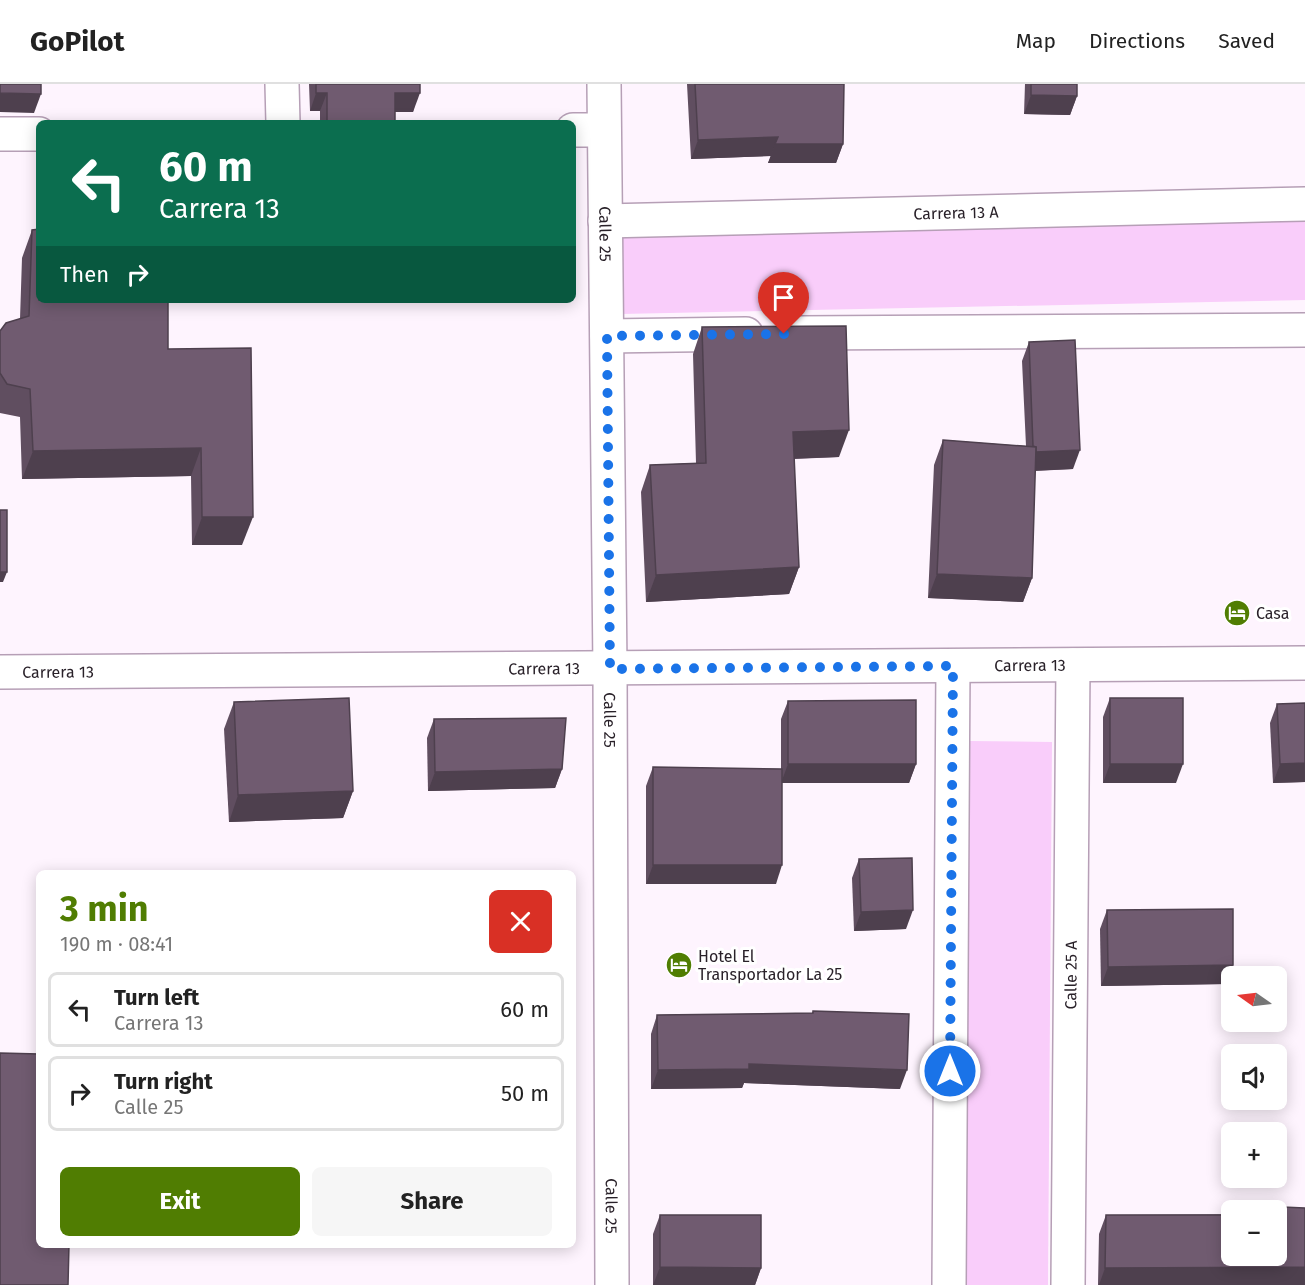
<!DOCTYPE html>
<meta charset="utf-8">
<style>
:root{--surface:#fff;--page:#f6f6f6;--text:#222;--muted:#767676;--line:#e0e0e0;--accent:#507d02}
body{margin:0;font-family:"Fira Sans",sans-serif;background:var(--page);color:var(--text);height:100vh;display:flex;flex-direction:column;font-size:22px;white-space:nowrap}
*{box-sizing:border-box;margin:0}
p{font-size:20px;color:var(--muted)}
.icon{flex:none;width:33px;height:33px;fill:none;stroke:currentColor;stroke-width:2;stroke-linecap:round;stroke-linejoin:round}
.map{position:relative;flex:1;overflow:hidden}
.side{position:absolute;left:36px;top:786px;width:540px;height:378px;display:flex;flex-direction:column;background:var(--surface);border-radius:9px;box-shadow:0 3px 15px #0003}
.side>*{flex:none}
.hud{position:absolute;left:36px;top:36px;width:540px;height:183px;border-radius:9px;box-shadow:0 3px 15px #0003;background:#0b6e4f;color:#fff;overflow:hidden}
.needle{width:39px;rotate:284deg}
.buttons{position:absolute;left:1221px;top:882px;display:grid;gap:12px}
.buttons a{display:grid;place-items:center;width:66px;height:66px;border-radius:9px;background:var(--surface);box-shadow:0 3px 15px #0003;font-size:30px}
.pin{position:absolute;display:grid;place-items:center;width:51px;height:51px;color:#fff;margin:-62px -26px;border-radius:50% 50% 50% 0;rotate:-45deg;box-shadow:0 0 6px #0007}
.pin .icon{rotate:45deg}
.me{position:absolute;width:66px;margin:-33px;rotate:0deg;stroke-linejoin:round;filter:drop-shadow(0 0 4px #0008)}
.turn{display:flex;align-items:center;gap:21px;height:126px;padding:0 24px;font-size:27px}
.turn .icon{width:78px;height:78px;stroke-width:2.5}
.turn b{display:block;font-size:42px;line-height:51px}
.then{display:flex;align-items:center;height:57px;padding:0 24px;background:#0003;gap:12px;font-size:22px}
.round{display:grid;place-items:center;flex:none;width:63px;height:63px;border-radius:9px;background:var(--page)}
.summary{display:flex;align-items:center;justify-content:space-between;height:102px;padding:0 24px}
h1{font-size:36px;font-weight:700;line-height:45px;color:var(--accent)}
.action{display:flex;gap:12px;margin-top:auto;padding:12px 24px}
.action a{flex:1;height:69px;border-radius:9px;background:var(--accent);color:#fff;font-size:24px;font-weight:700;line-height:69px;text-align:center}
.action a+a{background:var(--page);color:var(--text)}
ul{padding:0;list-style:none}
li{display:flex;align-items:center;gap:18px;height:75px;margin:0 12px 9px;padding:0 12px;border:3px solid var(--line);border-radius:9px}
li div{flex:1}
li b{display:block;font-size:22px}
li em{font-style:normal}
header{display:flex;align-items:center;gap:36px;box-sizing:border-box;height:84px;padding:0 30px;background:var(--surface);border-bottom:2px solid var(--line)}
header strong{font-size:28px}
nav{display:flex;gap:33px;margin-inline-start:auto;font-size:21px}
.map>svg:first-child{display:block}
</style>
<header>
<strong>GoPilot</strong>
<nav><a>Map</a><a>Directions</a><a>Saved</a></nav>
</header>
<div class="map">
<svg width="1305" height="1201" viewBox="0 0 1305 1201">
<rect width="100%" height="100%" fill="#fef4fe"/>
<g fill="#f9cdfa">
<path d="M 1305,130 L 1305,216 L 621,230 L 620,148 Z"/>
<path d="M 969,657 L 1052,658 L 1048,1201 L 966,1201 Z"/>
</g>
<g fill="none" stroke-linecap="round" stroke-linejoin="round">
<defs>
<g id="street">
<path d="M 282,0 L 283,39"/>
<path id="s1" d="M 604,0 L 610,585 L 612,1201"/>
<path d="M 573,46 L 604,46"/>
<path d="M 0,50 L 39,50"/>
<path id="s2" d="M 605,137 L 1305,120"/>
<path d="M 800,249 L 1305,246"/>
<path d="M 607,252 L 746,250"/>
<path id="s3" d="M 0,588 L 1305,579"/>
<path d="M 949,1201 L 953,582"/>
<path id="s4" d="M 1068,1201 L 1073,581"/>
</g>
</defs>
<use href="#street" stroke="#b69fb6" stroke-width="36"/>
<use href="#street" stroke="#fff" stroke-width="33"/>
</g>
<g fill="#604e60">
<path d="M 309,0 L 420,0 L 413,28 L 395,28 L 395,39 L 320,39 L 320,27 L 310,27 Z"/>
<path d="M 687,0 L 844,0 L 843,60 L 836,79 L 768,79 L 771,72 L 691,75 Z"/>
<path d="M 1025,0 L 1077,0 L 1077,12 L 1070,31 L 1024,30 Z"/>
<path d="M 32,146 L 168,265 L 242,461 L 192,461 L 191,392 L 22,395 L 20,333 L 0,329 L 0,247 L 20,235 L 22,174 Z"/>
<path d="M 702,243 L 839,373 L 794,375 L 799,483 L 789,510 L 646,518 L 641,408 L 650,381 L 696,379 L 693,270 Z"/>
<path d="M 1029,258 L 1073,385 L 1035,387 L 1032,494 L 1023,518 L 928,514 L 934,381 L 943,356 L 1026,362 L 1022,277 Z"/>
<path d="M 1110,614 L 1176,699 L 1103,699 L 1103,633 Z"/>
<path d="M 788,617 L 916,680 L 909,699 L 782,699 L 776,800 L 646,800 L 646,702 L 653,683 L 781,685 L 781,635 Z"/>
<path d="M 234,618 L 353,707 L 343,734 L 229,738 L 224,645 Z"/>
<path d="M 1305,619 L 1305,698 L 1273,699 L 1270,639 L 1277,620 Z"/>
<path d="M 434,635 L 562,685 L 555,704 L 428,707 L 427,654 Z"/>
<path d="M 859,775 L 906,845 L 854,847 L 852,794 Z"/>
<path d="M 1107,826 L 1226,900 L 1101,902 L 1100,845 Z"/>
<path d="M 813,927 L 900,1005 L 744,999 L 742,1004 L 651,1005 L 651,950 L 657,931 L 812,929 Z"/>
<path d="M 1282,1123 L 1305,1201 L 1098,1201 L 1099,1150 L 1106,1131 L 1279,1130 Z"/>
<path d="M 660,1131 L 761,1184 L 755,1201 L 653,1201 L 653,1150 Z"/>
</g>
<g fill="#4e404e">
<path d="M 0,9 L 41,10 L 34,29 L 0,28 Z"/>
<path d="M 316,9 L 327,9 L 320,27 L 310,27 Z"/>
<path d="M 395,9 L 420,9 L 413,28 L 388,28 Z"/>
<path d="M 1031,11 L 1077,12 L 1070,31 L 1024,30 Z"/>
<path d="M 778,53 L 771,72 L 691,75 L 698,56 Z"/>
<path d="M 775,60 L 843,60 L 836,79 L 768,79 Z"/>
<path d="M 849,346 L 839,373 L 783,375 L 793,348 Z"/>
<path d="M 201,364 L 191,392 L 22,395 L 33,367 Z"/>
<path d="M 1080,366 L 1073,385 L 1027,387 L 1034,368 Z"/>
<path d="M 202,433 L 253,433 L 242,461 L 192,461 Z"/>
<path d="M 799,483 L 789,510 L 646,518 L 656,491 Z"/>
<path d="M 0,488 L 7,488 L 3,498 L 0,498 Z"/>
<path d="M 937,490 L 1032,494 L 1023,518 L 928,514 Z"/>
<path d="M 1305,679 L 1305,698 L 1273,699 L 1280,680 Z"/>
<path d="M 788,680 L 916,680 L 909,699 L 781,699 Z"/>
<path d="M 1110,680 L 1183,680 L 1176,699 L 1103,699 Z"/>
<path d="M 562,685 L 555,704 L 428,707 L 435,688 Z"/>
<path d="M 353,707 L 343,734 L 229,738 L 238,711 Z"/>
<path d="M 653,781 L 782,781 L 776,800 L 646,800 Z"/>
<path d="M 913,826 L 906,845 L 854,847 L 861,828 Z"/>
<path d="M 1233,881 L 1226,900 L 1101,902 L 1108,883 Z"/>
<path d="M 749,980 L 907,986 L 900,1005 L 744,999 L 742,1004 L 651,1005 L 658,986 Z"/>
<path d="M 660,1183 L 761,1184 L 755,1201 L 653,1201 Z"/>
<path d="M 1305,1183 L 1305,1201 L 1099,1201 L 1105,1184 Z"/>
</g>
<g fill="#705b70" stroke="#4e404e" stroke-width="1.5">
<path d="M 0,0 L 41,0 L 41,10 L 0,9 Z"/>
<path d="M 316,0 L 420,0 L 420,9 L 395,9 L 395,39 L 327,39 L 327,9 L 316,9 Z"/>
<path d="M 695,0 L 844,0 L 843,60 L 775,60 L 778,53 L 698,56 Z"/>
<path d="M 1031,0 L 1077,0 L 1077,12 L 1031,11 Z"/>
<path d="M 39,145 L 39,216 L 168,216 L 168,265 L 251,264 L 253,433 L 202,433 L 201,364 L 33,367 L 30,305 L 7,300 L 0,289 L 0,247 L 6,239 L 29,232 L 32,146 Z"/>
<path d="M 846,242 L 849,346 L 793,348 L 799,483 L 656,491 L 650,381 L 706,379 L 702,243 Z"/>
<path d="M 1075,256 L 1080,366 L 1036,368 L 1036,363 L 1033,362 L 1029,258 Z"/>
<path d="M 943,356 L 1036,363 L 1032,494 L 937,490 Z"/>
<rect x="0" y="426" width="7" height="62"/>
<path d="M 349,614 L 353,707 L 238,711 L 234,618 Z"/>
<rect x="1110" y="614" width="73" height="66"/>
<path d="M 916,616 L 916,680 L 788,680 L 788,617 Z"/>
<path d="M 1305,619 L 1305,679 L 1280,680 L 1277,620 Z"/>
<path d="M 566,634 L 562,685 L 435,688 L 434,635 Z"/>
<path d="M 653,683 L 782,685 L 782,781 L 653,781 Z"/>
<path d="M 912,774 L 913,826 L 861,828 L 859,775 Z"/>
<path d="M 1233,825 L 1233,881 L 1108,883 L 1107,826 Z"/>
<path d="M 813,927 L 909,930 L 907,986 L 749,980 L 749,985 L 658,986 L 657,931 L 813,929 Z"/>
<path d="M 0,969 L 39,970 L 39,1161 L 69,1161 L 68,1201 L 0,1201 Z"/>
<path d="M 1282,1123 L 1305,1124 L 1305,1183 L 1105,1184 L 1106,1131 L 1232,1131 L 1232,1172 L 1276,1172 L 1276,1130 L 1281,1130 Z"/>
<path d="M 660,1131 L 761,1131 L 761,1184 L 660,1183 Z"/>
</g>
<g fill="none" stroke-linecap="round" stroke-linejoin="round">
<path stroke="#1a73e8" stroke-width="10" stroke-dasharray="0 18" d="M 784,250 L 607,252 L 610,585 L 953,582 L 950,987"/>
</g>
<defs>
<symbol id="hotel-disc" viewBox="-11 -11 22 22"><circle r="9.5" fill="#507d02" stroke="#fff"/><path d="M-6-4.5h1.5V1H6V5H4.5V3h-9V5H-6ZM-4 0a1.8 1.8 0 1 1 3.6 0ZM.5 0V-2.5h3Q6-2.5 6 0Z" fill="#fff"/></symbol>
</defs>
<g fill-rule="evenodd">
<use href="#hotel-disc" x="1222" y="514" width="30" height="30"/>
<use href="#hotel-disc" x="664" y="866" width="30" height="30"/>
</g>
<g text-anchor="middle" stroke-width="6" stroke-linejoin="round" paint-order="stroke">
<g font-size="16" fill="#292129" stroke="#fff">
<text dy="6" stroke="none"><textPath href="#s2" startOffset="351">Carrera 13 A</textPath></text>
<text dy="6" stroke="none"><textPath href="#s1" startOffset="150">Calle 25</textPath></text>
<text dy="6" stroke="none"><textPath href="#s3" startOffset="1030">Carrera 13</textPath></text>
<text dy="6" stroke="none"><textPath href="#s3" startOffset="544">Carrera 13</textPath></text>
<text dy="6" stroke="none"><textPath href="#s3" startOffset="58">Carrera 13</textPath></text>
<text dy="6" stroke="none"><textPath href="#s1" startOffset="636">Calle 25</textPath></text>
<text dy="6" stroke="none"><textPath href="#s4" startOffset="310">Calle 25 A</textPath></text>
<text dy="6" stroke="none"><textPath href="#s1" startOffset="1122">Calle 25</textPath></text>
</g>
<g font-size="16" fill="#292129" stroke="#fff" text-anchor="start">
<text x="1256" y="535">Casa</text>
<text x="698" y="878">Hotel El<tspan x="698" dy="18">Transportador La 25</tspan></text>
</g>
</g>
</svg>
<div class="buttons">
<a><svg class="needle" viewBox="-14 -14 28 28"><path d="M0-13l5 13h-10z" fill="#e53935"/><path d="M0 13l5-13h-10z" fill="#767676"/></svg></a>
<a><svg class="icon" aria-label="sound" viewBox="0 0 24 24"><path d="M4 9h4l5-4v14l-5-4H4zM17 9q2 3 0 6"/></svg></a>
<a>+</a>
<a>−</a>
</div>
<div class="pin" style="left:784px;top:250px;background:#d93025"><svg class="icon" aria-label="arrive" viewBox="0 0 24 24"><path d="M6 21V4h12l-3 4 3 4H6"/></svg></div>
<svg class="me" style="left:950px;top:987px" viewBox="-20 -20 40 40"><circle r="17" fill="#1a73e8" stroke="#fff" stroke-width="3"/><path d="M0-11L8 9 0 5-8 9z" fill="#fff"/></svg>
<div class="hud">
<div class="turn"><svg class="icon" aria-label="left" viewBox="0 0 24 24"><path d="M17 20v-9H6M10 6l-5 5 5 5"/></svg><div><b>60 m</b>Carrera 13</div></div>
<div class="then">Then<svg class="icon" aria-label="right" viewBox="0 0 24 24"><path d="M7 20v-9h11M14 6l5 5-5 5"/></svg></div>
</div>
<section class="side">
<div class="summary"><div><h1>3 min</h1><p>190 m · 08:41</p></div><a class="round" style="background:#d93025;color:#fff"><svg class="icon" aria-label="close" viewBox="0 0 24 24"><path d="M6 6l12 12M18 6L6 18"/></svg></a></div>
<ul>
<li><svg class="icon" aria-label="left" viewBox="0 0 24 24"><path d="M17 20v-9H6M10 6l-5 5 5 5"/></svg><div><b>Turn left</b><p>Carrera 13</p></div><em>60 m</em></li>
<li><svg class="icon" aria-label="right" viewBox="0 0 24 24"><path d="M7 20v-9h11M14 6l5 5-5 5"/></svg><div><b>Turn right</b><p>Calle 25</p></div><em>50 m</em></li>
</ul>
<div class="action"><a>Exit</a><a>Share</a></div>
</section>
</div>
